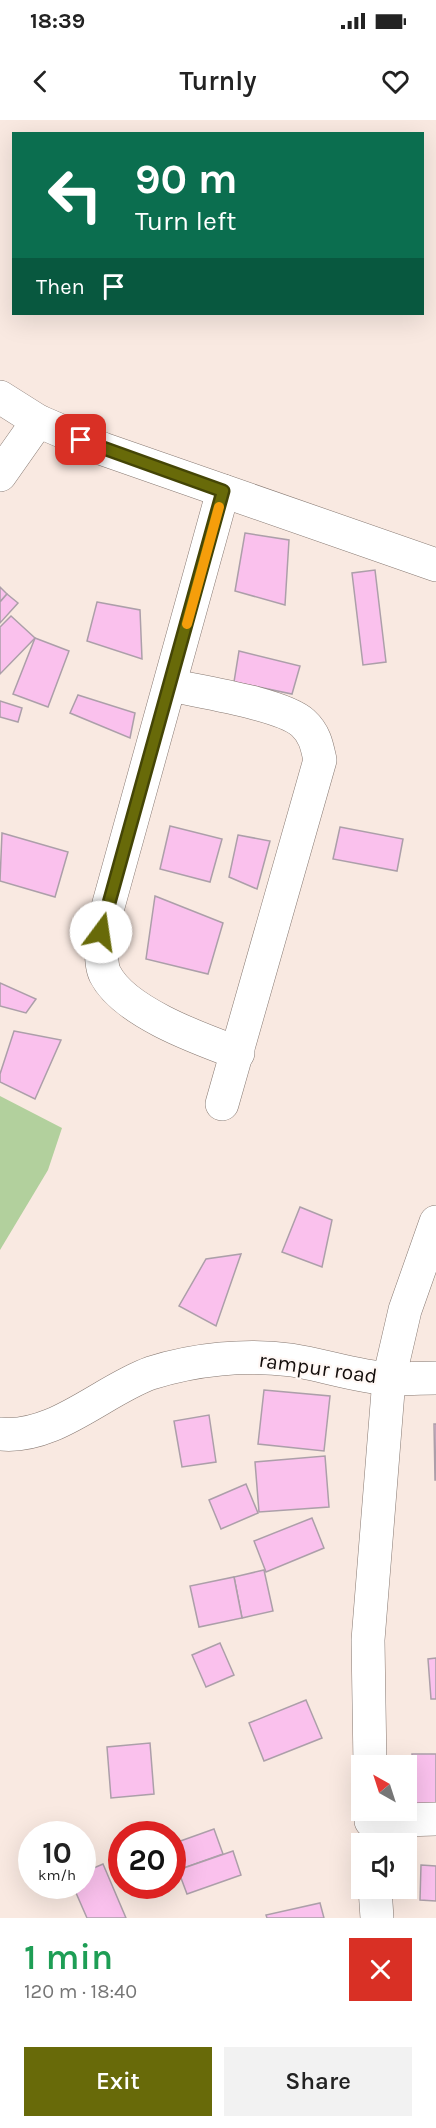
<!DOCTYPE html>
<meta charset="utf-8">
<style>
:root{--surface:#fff;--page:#f2f2f2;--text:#222;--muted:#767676;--accent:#686a09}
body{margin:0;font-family:Karla,sans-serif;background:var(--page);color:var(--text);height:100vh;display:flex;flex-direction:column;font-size:22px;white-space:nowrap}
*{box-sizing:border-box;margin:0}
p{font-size:20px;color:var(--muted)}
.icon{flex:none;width:33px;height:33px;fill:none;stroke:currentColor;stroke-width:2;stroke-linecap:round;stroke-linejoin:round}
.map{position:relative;height:1798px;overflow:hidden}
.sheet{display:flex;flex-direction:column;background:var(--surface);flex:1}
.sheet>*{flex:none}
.hud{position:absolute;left:12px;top:12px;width:412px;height:183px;border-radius:0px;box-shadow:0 6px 24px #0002;background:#0b6e4f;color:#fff;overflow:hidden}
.needle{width:39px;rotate:321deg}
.tools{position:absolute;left:351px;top:1635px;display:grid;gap:12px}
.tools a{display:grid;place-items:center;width:66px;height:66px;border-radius:0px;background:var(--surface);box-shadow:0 6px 24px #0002;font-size:30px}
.speed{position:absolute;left:18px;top:1701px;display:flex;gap:12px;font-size:30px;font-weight:700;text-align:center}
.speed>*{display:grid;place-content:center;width:78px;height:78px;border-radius:50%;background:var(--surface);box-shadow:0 6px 24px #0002;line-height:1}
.speed small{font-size:15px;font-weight:400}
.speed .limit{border:9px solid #d22;background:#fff;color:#111}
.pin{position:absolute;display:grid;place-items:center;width:51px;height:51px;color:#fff;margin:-26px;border-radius:12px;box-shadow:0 3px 9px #0006}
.me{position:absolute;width:66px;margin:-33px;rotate:14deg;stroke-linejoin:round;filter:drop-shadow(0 0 4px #0008)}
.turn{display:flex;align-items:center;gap:21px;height:126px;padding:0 24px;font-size:27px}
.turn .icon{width:78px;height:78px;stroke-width:2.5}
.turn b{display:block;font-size:42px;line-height:51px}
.then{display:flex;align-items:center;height:57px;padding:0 24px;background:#0003;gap:12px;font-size:22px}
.round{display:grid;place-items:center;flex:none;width:63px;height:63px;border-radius:0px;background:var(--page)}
.overview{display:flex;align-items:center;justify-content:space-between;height:102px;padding:0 24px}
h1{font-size:36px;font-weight:600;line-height:45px;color:#1e9e55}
.cta{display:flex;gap:12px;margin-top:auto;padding:12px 24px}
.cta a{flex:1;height:69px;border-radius:0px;background:var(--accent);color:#fff;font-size:24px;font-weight:600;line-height:69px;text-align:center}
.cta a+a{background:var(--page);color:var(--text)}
.status{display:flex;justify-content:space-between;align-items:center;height:42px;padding:0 30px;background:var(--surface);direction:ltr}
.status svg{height:16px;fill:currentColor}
header{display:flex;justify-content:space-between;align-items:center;height:78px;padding:0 24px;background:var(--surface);font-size:27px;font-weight:600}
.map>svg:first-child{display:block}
</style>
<div class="status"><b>18:39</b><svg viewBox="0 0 49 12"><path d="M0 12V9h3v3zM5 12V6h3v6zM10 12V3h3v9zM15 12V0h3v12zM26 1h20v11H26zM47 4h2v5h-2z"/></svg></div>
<header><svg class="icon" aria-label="back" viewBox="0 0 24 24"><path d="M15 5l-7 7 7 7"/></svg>Turnly<svg class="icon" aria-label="heart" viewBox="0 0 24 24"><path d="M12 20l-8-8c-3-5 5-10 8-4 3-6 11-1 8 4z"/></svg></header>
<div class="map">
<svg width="436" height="1798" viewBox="0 0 436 1798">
<rect width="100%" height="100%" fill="#f9e9e1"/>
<path fill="#b2d09d" d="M 0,976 L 62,1008 L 48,1050 L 0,1130 Z"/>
<g fill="#fac1ed" stroke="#ac9fa9" stroke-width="1.5">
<path d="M 245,413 L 289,420 L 285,485 L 235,471 Z"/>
<path d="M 375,450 L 386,542 L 363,545 L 352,453 Z"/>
<path d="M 0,467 L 7,474 L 0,482 Z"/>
<path d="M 7,474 L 18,483 L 0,503 L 0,482 Z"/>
<path d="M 97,482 L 140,490 L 142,539 L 87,521 Z"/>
<path d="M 11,496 L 35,518 L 0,554 L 0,507 Z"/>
<path d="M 35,518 L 69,531 L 48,587 L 13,574 Z"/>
<path d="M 239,531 L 300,546 L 292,574 L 234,562 Z"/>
<path d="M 78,575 L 135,593 L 130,618 L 70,593 Z"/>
<path d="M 0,581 L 22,588 L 18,602 L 0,597 Z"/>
<path d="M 170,706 L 222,719 L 210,762 L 160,749 Z"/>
<path d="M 340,707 L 403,719 L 397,751 L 333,739 Z"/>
<path d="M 2,713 L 68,732 L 55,777 L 0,761 Z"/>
<path d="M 238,715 L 270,721 L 257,769 L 229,757 Z"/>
<path d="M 155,776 L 223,803 L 208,854 L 146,839 Z"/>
<path d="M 0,863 L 36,879 L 26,893 L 0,886 Z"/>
<path d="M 14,911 L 61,920 L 35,979 L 0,962 L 0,954 Z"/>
<path d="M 300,1087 L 332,1100 L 322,1147 L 282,1132 Z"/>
<path d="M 241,1134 L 216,1206 L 179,1186 L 206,1139 Z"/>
<path d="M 264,1270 L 330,1276 L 324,1331 L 258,1324 Z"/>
<path d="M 209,1295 L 216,1342 L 182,1347 L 174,1301 Z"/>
<path d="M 434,1304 L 436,1304 L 436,1360 L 435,1360 Z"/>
<path d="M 325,1336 L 329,1387 L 259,1392 L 255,1342 Z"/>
<path d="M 246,1364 L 258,1393 L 221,1409 L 209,1380 Z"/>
<path d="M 312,1398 L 324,1428 L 266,1452 L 254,1421 Z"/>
<path d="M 264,1450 L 273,1491 L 242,1498 L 234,1457 Z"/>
<path d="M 234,1457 L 242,1498 L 199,1507 L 190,1466 Z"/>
<path d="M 220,1523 L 234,1555 L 206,1567 L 192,1535 Z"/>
<path d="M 436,1538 L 436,1579 L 431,1579 L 428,1539 Z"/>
<path d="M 306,1580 L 322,1618 L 264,1641 L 249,1603 Z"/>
<path d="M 150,1623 L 154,1674 L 111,1678 L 107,1627 Z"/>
<path d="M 412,1634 L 436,1634 L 436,1687 L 414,1688 Z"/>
<path d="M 214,1709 L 223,1734 L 178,1750 L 172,1724 Z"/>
<path d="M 233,1731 L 241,1755 L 187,1774 L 178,1750 Z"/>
<path d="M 103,1744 L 126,1798 L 87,1798 L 73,1766 L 82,1766 L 82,1753 Z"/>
<path d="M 421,1745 L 436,1746 L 436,1781 L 420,1780 Z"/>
<path d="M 320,1783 L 324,1798 L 267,1798 L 266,1795 Z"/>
</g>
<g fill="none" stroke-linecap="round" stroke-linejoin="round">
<defs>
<g id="minor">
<path d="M 0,277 L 38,301 L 103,329 L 436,445"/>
<path d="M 0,355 L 38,301"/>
<path d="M 223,371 L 101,812 C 102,824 100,844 105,854 C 124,892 200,919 238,933"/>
<path d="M 170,565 C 201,572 282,584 303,603 C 315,614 317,626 320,640 L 222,984"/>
<path d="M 0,1314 C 54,1320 103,1270 151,1253 C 195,1239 246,1234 291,1240 C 324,1245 357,1257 390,1259 C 405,1259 421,1258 436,1258"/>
<path d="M 370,1646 L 368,1520 L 389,1259 L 405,1190 L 436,1102"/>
<path d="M 371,1701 L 436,1699"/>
<path d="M 375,1768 L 377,1798"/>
</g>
</defs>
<use href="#minor" stroke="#867871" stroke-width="34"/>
<use href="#minor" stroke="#fff" stroke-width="33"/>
</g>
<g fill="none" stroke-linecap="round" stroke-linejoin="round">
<defs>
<path id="route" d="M 81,320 L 223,371 L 101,812"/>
</defs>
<use href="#route" stroke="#444506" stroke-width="15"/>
<use href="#route" stroke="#686a09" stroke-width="10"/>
<path stroke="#f59e0b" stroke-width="10" d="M 187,504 L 219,387"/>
</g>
<g text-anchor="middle" stroke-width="4.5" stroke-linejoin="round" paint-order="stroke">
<g font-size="21" fill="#140e0c" stroke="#fff8f5">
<text transform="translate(318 1248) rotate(8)" y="7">rampur road</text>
</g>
</g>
</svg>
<div class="tools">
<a><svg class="needle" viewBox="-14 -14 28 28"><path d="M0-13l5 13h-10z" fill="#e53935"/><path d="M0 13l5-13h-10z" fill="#767676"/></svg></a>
<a><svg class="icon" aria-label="sound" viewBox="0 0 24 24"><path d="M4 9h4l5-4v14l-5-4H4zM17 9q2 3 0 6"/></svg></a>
</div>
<div class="speed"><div>10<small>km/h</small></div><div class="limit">20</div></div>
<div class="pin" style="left:81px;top:320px;background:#d93025"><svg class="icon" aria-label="arrive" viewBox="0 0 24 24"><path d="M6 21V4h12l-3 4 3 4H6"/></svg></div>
<svg class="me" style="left:101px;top:812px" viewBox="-20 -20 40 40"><circle r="19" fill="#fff"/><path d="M0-13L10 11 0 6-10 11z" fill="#686a09"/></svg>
<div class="hud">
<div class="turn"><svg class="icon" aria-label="left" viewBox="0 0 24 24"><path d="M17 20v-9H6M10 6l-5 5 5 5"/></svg><div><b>90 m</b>Turn left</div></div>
<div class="then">Then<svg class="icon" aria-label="arrive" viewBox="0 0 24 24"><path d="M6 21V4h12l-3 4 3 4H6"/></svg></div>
</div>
</div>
<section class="sheet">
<div class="overview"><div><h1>1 min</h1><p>120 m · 18:40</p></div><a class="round" style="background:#d93025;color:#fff"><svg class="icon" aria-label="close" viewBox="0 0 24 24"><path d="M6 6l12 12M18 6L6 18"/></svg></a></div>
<div class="cta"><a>Exit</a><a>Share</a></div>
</section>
